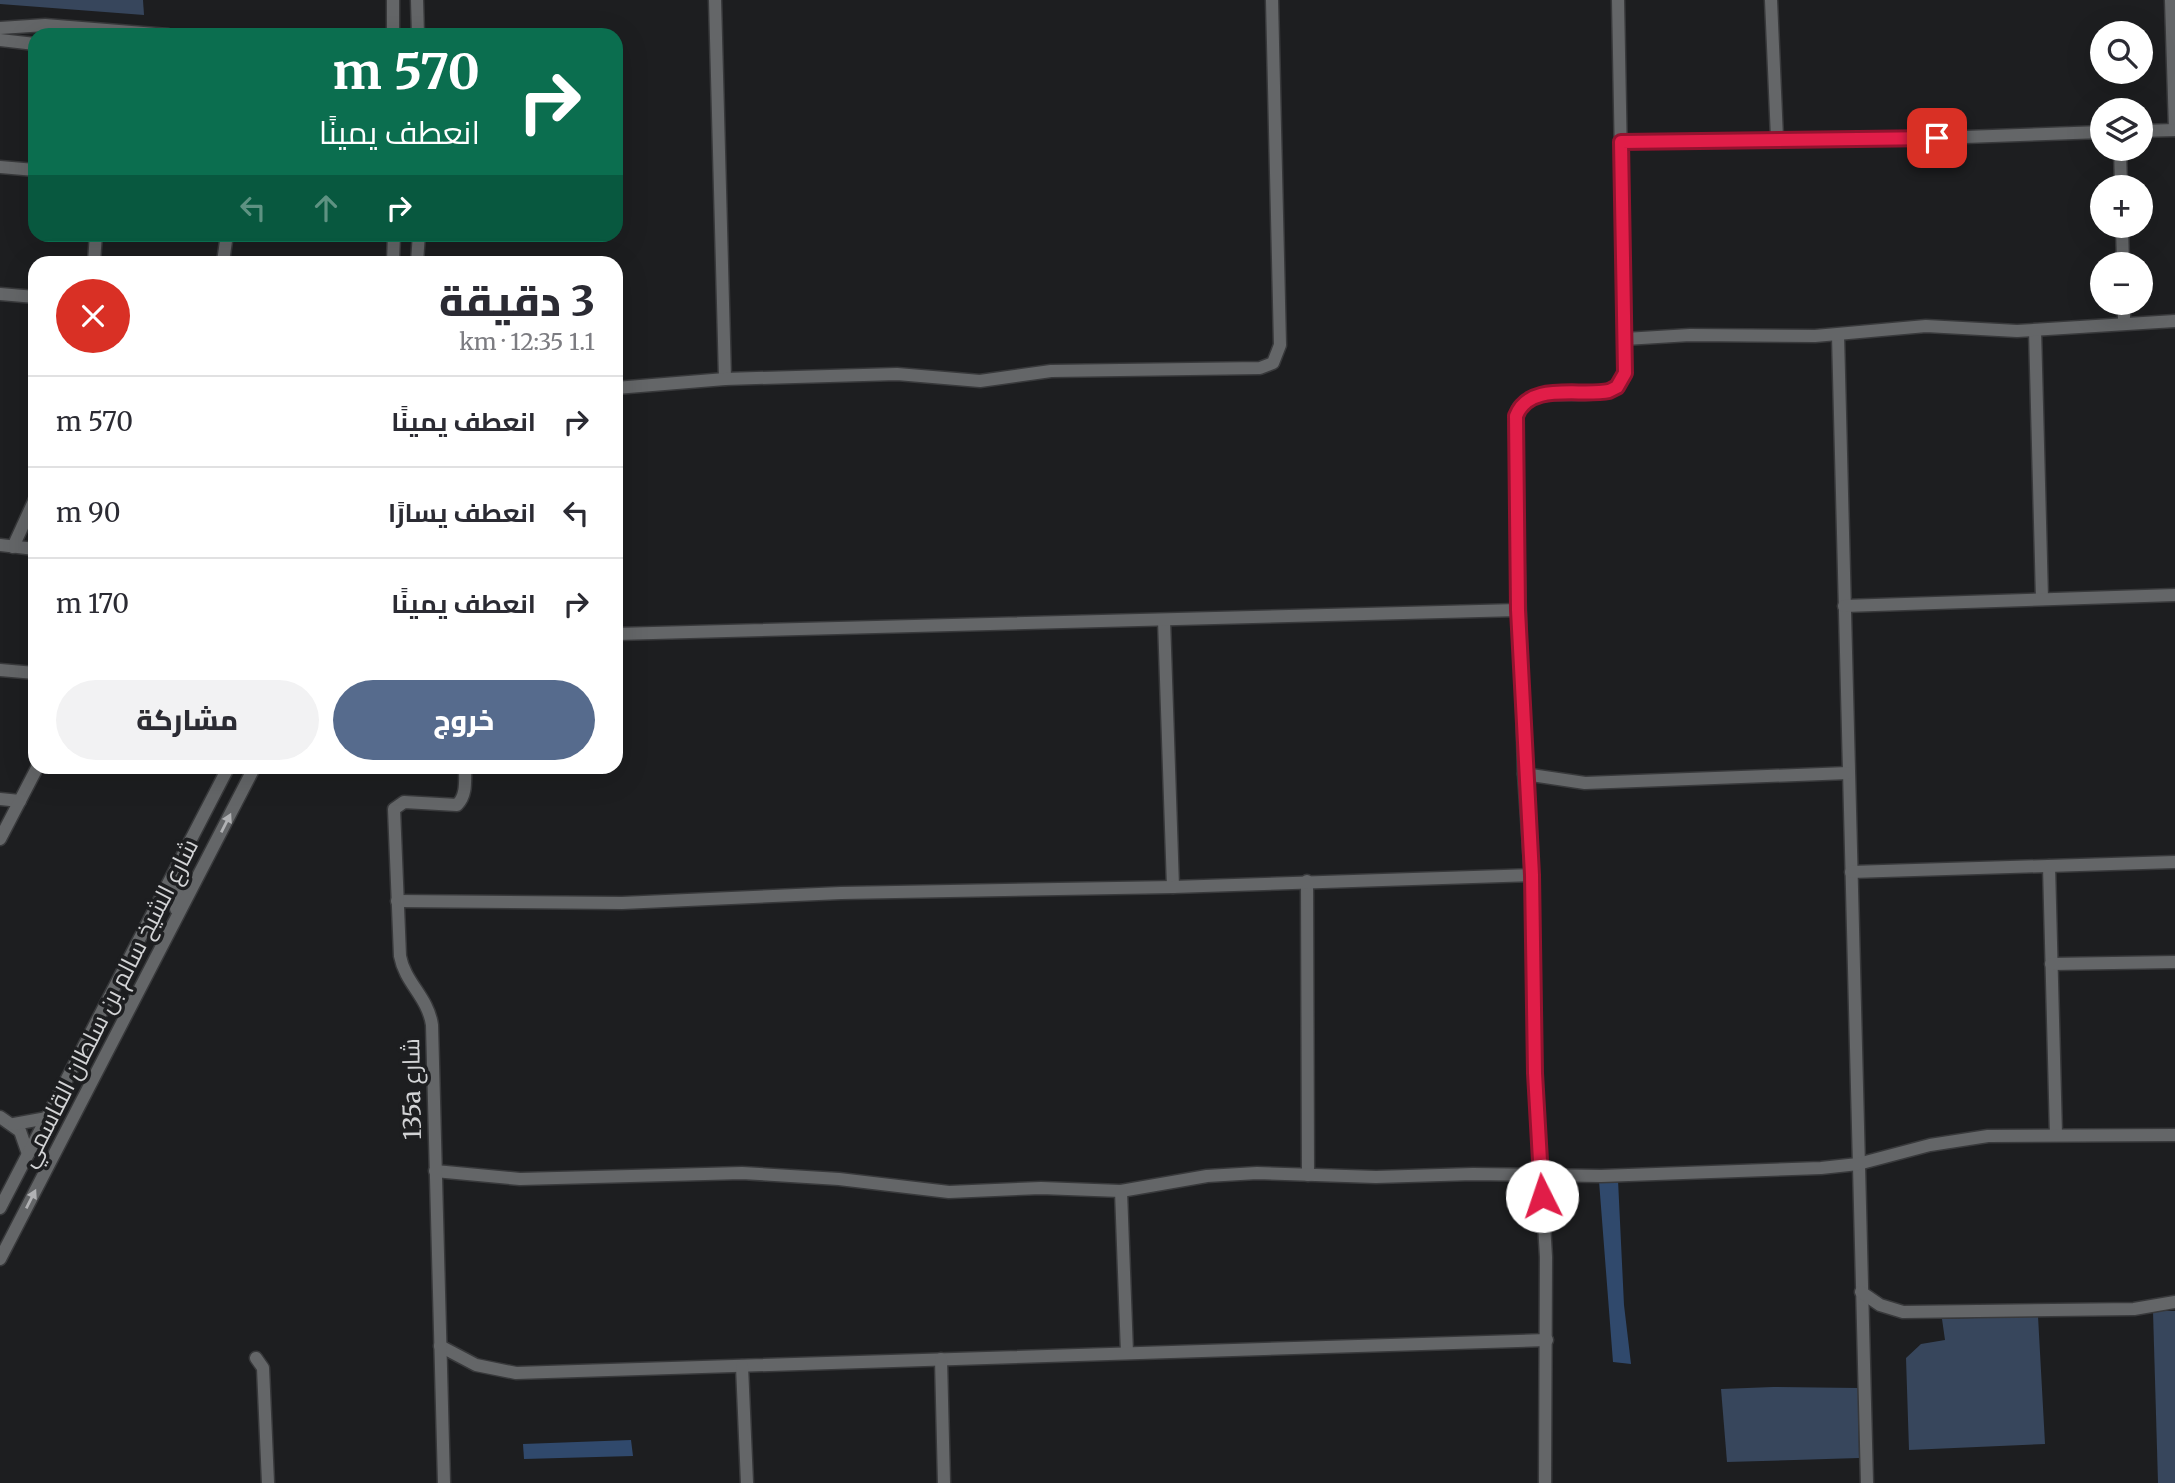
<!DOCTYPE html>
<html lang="ar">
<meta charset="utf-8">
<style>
:root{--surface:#fff;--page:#f2f2f3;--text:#2b2b33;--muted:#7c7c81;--line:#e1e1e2;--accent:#566b8d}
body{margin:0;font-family:Merriweather,Cairo,serif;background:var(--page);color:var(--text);direction:rtl;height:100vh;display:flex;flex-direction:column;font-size:26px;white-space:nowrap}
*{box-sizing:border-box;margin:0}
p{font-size:23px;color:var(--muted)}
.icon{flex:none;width:38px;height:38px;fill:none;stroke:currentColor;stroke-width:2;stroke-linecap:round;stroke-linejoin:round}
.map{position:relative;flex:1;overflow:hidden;direction:ltr}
.drawer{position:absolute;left:28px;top:256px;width:595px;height:518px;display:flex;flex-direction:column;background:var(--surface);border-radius:21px;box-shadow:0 7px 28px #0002;direction:rtl}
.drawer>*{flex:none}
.hud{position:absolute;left:28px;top:28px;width:595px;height:214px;border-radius:21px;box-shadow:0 7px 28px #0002;direction:rtl;background:#0b6e4f;color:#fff;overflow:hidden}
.tools{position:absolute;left:2090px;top:21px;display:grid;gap:14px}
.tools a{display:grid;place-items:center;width:63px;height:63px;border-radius:50%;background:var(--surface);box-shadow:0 7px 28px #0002;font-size:35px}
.pin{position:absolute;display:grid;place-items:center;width:60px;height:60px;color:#fff;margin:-30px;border-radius:14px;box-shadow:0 4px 10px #0006}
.me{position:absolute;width:77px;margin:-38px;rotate:356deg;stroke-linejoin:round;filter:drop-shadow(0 0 5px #0008)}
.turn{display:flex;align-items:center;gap:24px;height:147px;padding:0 28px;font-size:32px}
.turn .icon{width:91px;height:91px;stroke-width:2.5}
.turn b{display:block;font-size:49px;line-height:60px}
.lanes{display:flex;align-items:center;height:66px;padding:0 28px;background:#0003;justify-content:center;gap:35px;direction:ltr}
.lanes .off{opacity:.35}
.round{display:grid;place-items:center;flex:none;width:74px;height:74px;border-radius:37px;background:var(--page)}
.head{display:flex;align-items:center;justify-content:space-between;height:119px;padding:0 28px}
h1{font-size:42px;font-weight:800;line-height:52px}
.cta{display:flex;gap:14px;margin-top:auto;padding:14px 28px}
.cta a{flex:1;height:80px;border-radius:42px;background:var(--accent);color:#fff;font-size:28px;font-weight:800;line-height:80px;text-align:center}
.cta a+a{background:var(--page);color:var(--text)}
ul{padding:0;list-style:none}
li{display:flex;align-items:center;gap:21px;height:91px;padding:0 28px;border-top:2px solid var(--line)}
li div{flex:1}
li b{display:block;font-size:26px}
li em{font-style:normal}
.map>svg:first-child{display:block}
</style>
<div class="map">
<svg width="2175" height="1483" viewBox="0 0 2175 1483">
<rect width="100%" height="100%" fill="#1d1e20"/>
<g fill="#37465c">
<path d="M 0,0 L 143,0 L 144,15 L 0,4 Z"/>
<path d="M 2153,1311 L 2175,1311 L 2175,1483 L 2158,1483 Z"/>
<path d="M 2038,1316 L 2045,1444 L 1909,1450 L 1906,1358 L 1921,1344 L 1945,1340 L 1942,1319 Z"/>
<path d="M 1773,1387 L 1858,1388 L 1859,1458 L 1727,1462 L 1721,1389 Z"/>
</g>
<g fill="#30496c">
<path d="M 1618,1180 L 1624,1305 L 1631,1364 L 1613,1362 L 1599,1181 Z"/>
<path d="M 631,1440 L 633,1456 L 524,1459 L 523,1444 Z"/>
</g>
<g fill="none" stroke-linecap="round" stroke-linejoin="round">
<defs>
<g id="minor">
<path d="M 393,0 L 393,35"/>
<path d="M 417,0 L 418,35"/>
<path d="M 715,0 L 725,379"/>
<path d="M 1771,0 L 1777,138"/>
<path d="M 2171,0 L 2175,130"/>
<path d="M 0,28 L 45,25 L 168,35"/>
<path d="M 0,40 L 35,44"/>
<path d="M 2140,131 L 2175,130"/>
<path d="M 1621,142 L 1937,138 L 2102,132"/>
<path d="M 2120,149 L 2121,187"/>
<path d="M 0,167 L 35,170"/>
<path d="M 2122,226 L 2123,264"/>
<path d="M 94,262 L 96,234"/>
<path d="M 223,262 L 227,234"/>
<path d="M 393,262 L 394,234"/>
<path d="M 417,262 L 419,234"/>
<path d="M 0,294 L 35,297"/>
<path d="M 2124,303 L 2124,323"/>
<path d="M 2035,330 L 2042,599"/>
<path d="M 1838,335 L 1867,1483"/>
<path d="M 1625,339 L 1690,335 L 1815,336 L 1926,326 L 2017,331 L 2175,321"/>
<path d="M 616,388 L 725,379 L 897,374 L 980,381 L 1051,371 L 1260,368 L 1273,363 L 1280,345 L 1272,0"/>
<path d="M 0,545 L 35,549"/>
<path d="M 13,547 L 35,499"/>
<path d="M 1844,606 L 2175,595"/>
<path d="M 1164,620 L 1173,887"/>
<path d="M 616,634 L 1518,610"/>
<path d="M 0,670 L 35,673"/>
<path d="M 1524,774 L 1585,783 L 1848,773"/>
<path d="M 0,799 L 20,801"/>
<path d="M 0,839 L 38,766"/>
<path d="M 2049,866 L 2056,1135"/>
<path d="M 1851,872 L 2175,862"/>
<path d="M 170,881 L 180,886 L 176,909"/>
<path d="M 1307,881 L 1308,1175"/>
<path d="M 397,901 L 622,903 L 841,893 L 1173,887 L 1532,875"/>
<path d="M 2051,964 L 2175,962"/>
<path d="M 0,1117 L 20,1131 L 28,1154"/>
<path d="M 14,1124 L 47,1118"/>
<path d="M 435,1171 L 520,1179 L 742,1173 L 839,1179 L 949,1192 L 1041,1188 L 1121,1191 L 1207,1176 L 1257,1173 L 1376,1177 L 1473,1174 L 1601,1176 L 1821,1168 L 1858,1164 L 1930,1145 L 1988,1136 L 2175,1135"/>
<path d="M 1121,1191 L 1127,1353"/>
<path d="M 0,1208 L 229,766"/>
<path d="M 0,1259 L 255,766"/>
<path d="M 1861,1292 L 1880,1305 L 1903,1312 L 2134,1309 L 2175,1302"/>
<path d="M 440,1346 L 476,1365 L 516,1373 L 1547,1340"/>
<path d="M 256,1358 L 263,1368 L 268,1483"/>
<path d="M 941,1359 L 944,1483"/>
<path d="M 742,1366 L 747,1483"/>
<path d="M 444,1483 L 432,1025 C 428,997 405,983 400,956 L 394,809 L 404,802 L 457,805 C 467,795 465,781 465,766"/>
<path d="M 1545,1483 L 1546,1257 L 1535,1074 L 1533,907 L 1524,774 L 1515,425 L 1519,407 C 1547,378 1609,413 1625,373 L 1618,0"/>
</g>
</defs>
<use href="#minor" stroke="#38393b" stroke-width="15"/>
<use href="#minor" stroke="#646668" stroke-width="12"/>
</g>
<defs><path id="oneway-solid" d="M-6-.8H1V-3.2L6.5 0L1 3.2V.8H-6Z" transform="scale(1.75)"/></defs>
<g fill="#b1b2b4">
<use href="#oneway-solid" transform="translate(226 823) rotate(-63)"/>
<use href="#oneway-solid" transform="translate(31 1199) rotate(-63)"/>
</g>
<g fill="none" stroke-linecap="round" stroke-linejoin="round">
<defs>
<path id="route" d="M 1542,1196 L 1535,1073 L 1532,875 L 1518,610 L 1516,416 C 1529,381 1580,397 1609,391 L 1617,387 L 1625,373 L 1621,142 L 1937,138"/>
</defs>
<use href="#route" stroke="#92132f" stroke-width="18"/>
<use href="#route" stroke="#e11d48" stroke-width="12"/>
</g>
<g text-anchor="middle" stroke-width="7" stroke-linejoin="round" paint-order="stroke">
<g font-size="24" fill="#d2d3d5" stroke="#1d1e20">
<text transform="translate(109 1003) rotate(-63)" y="8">شارع الشيخ سالم بن سلطان القاسمي</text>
<text transform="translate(412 1089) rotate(-91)" y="8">135a شارع</text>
</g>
</g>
</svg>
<div class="tools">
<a><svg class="icon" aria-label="search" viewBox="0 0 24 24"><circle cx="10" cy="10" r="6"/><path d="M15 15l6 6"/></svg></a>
<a><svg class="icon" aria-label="layers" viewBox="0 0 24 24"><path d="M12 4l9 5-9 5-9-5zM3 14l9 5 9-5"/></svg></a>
<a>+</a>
<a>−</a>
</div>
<div class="pin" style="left:1937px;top:138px;background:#d93025"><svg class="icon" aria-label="arrive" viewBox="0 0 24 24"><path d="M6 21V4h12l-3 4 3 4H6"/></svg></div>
<svg class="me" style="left:1542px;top:1196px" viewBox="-20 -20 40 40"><circle r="19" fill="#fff"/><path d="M0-13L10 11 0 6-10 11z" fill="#e11d48"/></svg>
<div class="hud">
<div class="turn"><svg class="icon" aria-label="right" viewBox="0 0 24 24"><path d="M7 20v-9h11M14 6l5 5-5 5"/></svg><div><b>570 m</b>انعطف يمينًا</div></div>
<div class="lanes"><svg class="icon off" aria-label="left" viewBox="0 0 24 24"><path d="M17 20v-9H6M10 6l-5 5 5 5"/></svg><svg class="icon off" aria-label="ahead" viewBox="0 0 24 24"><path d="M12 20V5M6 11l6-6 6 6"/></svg><svg class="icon" aria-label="right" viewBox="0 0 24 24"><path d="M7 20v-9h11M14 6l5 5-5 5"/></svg></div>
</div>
<section class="drawer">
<div class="head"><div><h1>3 دقيقة</h1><p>1.1 km · 12:35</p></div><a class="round" style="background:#d93025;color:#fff"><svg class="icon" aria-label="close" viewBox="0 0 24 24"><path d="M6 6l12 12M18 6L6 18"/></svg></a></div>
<ul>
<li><svg class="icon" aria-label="right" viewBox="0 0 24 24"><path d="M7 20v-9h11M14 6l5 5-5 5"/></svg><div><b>انعطف يمينًا</b></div><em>570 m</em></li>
<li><svg class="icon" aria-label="left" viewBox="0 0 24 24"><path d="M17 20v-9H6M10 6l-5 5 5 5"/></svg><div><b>انعطف يسارًا</b></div><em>90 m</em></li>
<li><svg class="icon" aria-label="right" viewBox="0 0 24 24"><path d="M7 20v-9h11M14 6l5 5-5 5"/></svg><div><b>انعطف يمينًا</b></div><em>170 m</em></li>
</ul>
<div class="cta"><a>خروج</a><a>مشاركة</a></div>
</section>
</div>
